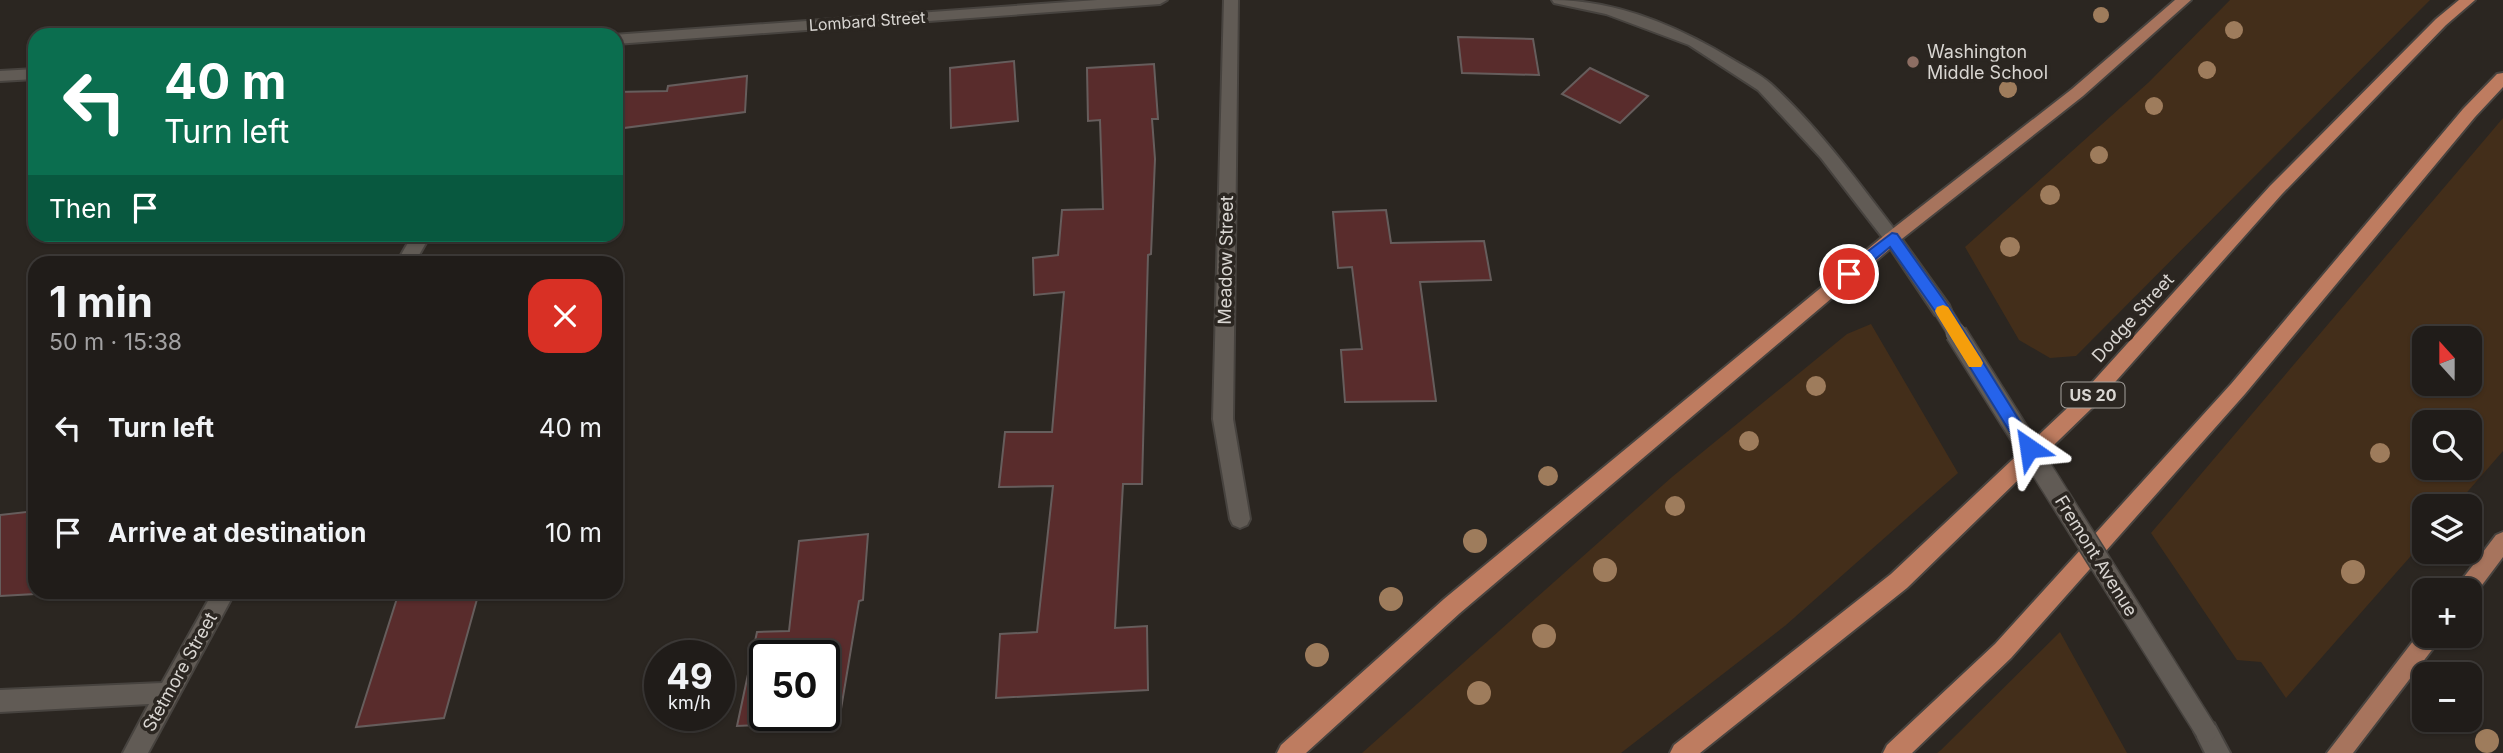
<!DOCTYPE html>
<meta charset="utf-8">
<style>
:root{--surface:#201c19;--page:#282522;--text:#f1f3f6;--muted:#a2a1a2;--line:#3d3a38}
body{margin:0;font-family:Inter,sans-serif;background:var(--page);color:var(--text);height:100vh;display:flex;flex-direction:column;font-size:26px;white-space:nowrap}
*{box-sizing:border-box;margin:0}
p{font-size:23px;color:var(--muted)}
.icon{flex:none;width:38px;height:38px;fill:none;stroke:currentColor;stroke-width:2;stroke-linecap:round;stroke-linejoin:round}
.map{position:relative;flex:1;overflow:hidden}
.side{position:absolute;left:28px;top:256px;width:595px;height:343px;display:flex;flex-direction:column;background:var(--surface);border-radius:21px;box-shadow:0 2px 5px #0004,0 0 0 2px var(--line)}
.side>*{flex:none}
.guide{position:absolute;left:28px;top:28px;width:595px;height:214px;border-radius:21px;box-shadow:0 2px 5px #0004,0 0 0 2px var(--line);background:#0b6e4f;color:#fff;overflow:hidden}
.needle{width:46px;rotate:339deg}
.buttons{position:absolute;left:2412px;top:326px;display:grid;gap:14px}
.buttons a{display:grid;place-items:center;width:70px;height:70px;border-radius:14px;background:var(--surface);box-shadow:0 2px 5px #0004,0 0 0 2px var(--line);font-size:35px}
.speed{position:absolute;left:644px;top:640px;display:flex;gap:14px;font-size:35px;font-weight:700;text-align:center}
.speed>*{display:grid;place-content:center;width:91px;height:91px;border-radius:50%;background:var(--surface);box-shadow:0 2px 5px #0004,0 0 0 2px var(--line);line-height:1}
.speed small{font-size:18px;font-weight:400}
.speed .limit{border:4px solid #111;border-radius:10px;background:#fff;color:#111}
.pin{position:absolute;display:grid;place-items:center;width:60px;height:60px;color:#fff;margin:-30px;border:4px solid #fff;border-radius:50%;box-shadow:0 2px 7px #0007}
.me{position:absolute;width:77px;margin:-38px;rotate:328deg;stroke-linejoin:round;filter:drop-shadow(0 0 5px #0008)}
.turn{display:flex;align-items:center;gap:24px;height:147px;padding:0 21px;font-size:32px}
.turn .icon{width:91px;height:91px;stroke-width:2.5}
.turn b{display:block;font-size:49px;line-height:60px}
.then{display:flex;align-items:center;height:66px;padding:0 21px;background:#0003;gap:14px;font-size:26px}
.round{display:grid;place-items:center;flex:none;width:74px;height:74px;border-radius:21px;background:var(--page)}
.headline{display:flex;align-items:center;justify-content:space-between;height:119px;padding:0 21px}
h1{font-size:42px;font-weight:700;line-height:52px}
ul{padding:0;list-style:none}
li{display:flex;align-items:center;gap:21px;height:105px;padding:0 21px}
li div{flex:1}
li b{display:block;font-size:26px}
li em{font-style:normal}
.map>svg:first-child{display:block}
</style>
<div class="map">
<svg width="2503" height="753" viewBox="0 0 2503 753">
<rect width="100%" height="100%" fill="#2b2621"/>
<g fill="#432e1a" fill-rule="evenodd">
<path d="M 2230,0 L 2430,0 L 2076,356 L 2050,358 L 2019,340 L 1965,247 L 2149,82 Z"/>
<path d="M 2503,118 L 2503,451 L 2455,506 L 2424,506 L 2424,541 L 2286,698 L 2261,662 L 2237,660 L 2151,533 ZM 2424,338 L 2469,338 L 2469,383 L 2424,383 ZM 2424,422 L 2469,422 L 2469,467 L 2424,467 Z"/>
<path d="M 1871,324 L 1958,473 L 1786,625 L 1621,753 L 1362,753 L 1672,477 L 1847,334 Z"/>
<path d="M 2060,632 L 2127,753 L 1937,753 L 1941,750 Z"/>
</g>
<g fill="#592c2c" stroke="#665d5c" stroke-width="2" fill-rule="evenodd">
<path d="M 1458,37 L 1533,39 L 1539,75 L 1462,73 Z"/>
<path d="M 1014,61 L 1018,121 L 951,128 L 950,68 Z"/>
<path d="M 1154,64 L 1158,119 L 1152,119 L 1155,159 L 1151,254 L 1148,255 L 1142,484 L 1123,484 L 1115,628 L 1147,626 L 1148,690 L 996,698 L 1000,634 L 1037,632 L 1053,486 L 999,487 L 1005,432 L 1052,432 L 1064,292 L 1034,295 L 1033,258 L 1058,255 L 1062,210 L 1103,209 L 1100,120 L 1088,121 L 1087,68 Z"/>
<path d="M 1590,68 L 1648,96 L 1620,123 L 1562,94 Z"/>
<path d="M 747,76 L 745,112 L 616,129 L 616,92 L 667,91 L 668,86 Z"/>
<path d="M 1386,210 L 1391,243 L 1484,241 L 1491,280 L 1420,282 L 1436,401 L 1345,402 L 1341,350 L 1362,349 L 1352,267 L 1338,268 L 1333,212 Z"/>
<path d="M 35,511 L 35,594 L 0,596 L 0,515 Z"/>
<path d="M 868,534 L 863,600 L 859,601 L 839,721 L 737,726 L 757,632 L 789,631 L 799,541 ZM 765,656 L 824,656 L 824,716 L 765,716 Z"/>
<path d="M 399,592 L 479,592 L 444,718 L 356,727 Z"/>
</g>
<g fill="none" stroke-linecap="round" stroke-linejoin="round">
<defs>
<g id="minor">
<path d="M 1097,0 L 1167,0 L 1160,4 L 616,44 L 616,35 L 613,35 Z"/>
<path d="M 1224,0 L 1238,0 L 1233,419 L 1250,519 L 1247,525 L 1240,528 L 1233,525 L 1230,519 L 1213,419 Z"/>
<path d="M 1552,0 C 1617,0 1680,27 1735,61 C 1747,68 1761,75 1771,84 C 1819,128 1858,182 1898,234 L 1901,238 L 1898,242 L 1886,242 L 1821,158 L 1758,90 L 1689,45 L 1606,14 L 1554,3 Z"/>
<path d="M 35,69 L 35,79 L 0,81 L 0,71 Z"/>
<path d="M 413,234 L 431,234 L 415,262 L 397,262 Z"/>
<path d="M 213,592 L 235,592 L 148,753 L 123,753 L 149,704 L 0,712 L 0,690 L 162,683 Z"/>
</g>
<g id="secondary">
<path d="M 1892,232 L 1898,234 L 1949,305 L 1951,310 L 1949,315 L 1935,315 L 1886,242 L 1883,238 L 1886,234 Z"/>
<path d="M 2206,720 L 2214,723 L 2230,753 L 2205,753 L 2194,731 L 2198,723 Z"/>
</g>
<g id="primary">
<path d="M 2175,0 L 2191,0 L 2083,96 L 1898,242 L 1886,242 L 1883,238 L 1886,234 L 2072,89 Z"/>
<path d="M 2503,532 L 2503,557 L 2473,597 L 2469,598 L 2469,590 L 2454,590 L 2496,535 Z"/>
<path d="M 2424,627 L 2424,635 L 2441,635 L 2438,642 L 2353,753 L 2327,753 Z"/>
</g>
<g id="trunk">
<path d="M 2459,0 L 2475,0 L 2446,25 L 2282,194 L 2093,407 L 1907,588 L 1700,753 L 1670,753 L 1674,745 L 1891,574 L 2079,397 L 2270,186 L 2436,19 Z"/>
<path d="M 2503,73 L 2503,87 L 2475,117 L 2245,394 L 2011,658 L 1912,753 L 1883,753 L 1887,745 L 1995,644 L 2231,384 L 2463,109 L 2497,74 Z"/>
<path d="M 1892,232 L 1898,234 L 1901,238 L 1898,242 L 1460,613 L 1306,753 L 1277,753 L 1281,745 L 1444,599 L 1886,234 Z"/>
</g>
</defs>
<use href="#minor" stroke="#47433f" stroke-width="4"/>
<use href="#secondary" stroke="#47433f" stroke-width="4"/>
<use href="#primary" stroke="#47433f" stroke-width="4"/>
<use href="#trunk" stroke="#47433f" stroke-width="4"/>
<use href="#minor" fill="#615b55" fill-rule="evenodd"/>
<use href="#secondary" fill="#615b55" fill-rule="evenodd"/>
<use href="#primary" fill="#a7745d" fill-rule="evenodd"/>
<use href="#trunk" fill="#be7c60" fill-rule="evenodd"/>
<defs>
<path id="secondary-bridge-far1" d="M 1942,310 L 1957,334"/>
<path id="secondary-bridge" d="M 1956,333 L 2206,731"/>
</defs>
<use href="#secondary-bridge-far1" stroke="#47433f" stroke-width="19" stroke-linecap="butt"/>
<use href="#secondary-bridge" stroke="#47433f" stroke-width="24" stroke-linecap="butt"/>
<use href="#secondary-bridge-far1" stroke="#615b55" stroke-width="17"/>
<use href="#secondary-bridge" stroke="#615b55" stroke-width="21"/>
</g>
<g fill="#9e7c5c">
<circle cx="2101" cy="15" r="8"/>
<circle cx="2234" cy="30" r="9"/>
<circle cx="2207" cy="70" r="9"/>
<circle cx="2008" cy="89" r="9"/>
<circle cx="2154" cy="106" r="9"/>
<circle cx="2099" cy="155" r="9"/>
<circle cx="2050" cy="195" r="10"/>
<circle cx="2010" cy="247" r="10"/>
<circle cx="1816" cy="386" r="10"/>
<circle cx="1749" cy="441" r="10"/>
<circle cx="2380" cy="453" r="10"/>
<circle cx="1548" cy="476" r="10"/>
<circle cx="1675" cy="506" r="10"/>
<circle cx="1475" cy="541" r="12"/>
<circle cx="1605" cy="570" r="12"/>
<circle cx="2353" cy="572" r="12"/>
<circle cx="1391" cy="599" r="12"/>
<circle cx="1544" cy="636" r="12"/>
<circle cx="1317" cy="655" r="12"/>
<circle cx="1479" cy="693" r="12"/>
<circle cx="2487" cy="741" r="12"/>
</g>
<path fill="#2563eb" stroke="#184099" stroke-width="2" d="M 1892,233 L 1897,234 L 1948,306 L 2034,444 L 2037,448 L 2034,453 L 2023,453 L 1937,314 L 1890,247 L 1854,277 L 1843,277 L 1841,274 L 1843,270 Z"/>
<path fill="#f59e0b" d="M 1943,305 L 1948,307 L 1981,359 L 1983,363 L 1981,367 L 1969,367 L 1937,315 L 1935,311 L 1937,307 Z"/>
<circle fill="#8d6e63" stroke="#2b2621" stroke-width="2.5" cx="1913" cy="62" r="7"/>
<g text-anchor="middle" stroke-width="7" stroke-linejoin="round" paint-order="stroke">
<g font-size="16" fill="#d9d6d2" stroke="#2b2621">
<text transform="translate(867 21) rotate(-4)" y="6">Lombard Street</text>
</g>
<rect fill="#2b2621" stroke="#a5a19d" stroke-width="2" x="2061.5" y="382.5" width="63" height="25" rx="5"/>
<g font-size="16" font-weight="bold" fill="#d9d6d2">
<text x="2093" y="401">US 20</text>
</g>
<g font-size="18" fill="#d9d6d2" stroke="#2b2621" text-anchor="start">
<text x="1927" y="58">Washington<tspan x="1927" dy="21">Middle School</tspan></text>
</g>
<g font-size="18" fill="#d9d6d2" stroke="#2b2621">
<text transform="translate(1226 260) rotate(-89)" y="6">Meadow Street</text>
<text transform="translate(2133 318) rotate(-48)" y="6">Dodge Street</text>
<text transform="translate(2096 556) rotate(58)" y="6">Fremont Avenue</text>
<text transform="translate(180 672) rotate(-61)" y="6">Stetmore Street</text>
</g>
</g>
</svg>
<div class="buttons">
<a><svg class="needle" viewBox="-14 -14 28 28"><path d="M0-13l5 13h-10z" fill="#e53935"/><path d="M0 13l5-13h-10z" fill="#a2a1a2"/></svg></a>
<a><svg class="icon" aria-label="search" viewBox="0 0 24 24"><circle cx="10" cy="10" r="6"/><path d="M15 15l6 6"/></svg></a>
<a><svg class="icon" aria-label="layers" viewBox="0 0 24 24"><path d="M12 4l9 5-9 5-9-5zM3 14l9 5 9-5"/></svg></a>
<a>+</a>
<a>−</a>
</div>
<div class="speed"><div>49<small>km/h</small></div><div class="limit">50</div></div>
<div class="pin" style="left:1849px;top:274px;background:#d93025"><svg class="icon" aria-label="arrive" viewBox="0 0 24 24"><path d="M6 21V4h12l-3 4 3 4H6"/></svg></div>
<svg class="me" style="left:2029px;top:448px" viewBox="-20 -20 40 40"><path d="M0-17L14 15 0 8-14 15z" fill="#2563eb" stroke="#fff" stroke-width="4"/></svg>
<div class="guide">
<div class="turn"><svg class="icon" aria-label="left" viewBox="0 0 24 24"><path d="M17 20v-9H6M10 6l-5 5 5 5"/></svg><div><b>40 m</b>Turn left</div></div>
<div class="then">Then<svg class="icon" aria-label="arrive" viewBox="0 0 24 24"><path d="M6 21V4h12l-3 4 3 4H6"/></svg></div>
</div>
<section class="side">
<div class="headline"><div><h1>1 min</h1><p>50 m · 15:38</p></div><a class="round" style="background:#d93025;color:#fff"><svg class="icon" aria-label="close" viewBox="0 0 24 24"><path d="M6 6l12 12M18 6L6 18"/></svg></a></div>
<ul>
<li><svg class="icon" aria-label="left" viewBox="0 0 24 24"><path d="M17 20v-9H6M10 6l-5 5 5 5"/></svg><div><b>Turn left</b></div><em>40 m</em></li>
<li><svg class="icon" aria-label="arrive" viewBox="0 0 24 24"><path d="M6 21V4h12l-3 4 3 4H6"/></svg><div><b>Arrive at destination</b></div><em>10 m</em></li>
</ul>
</section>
</div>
